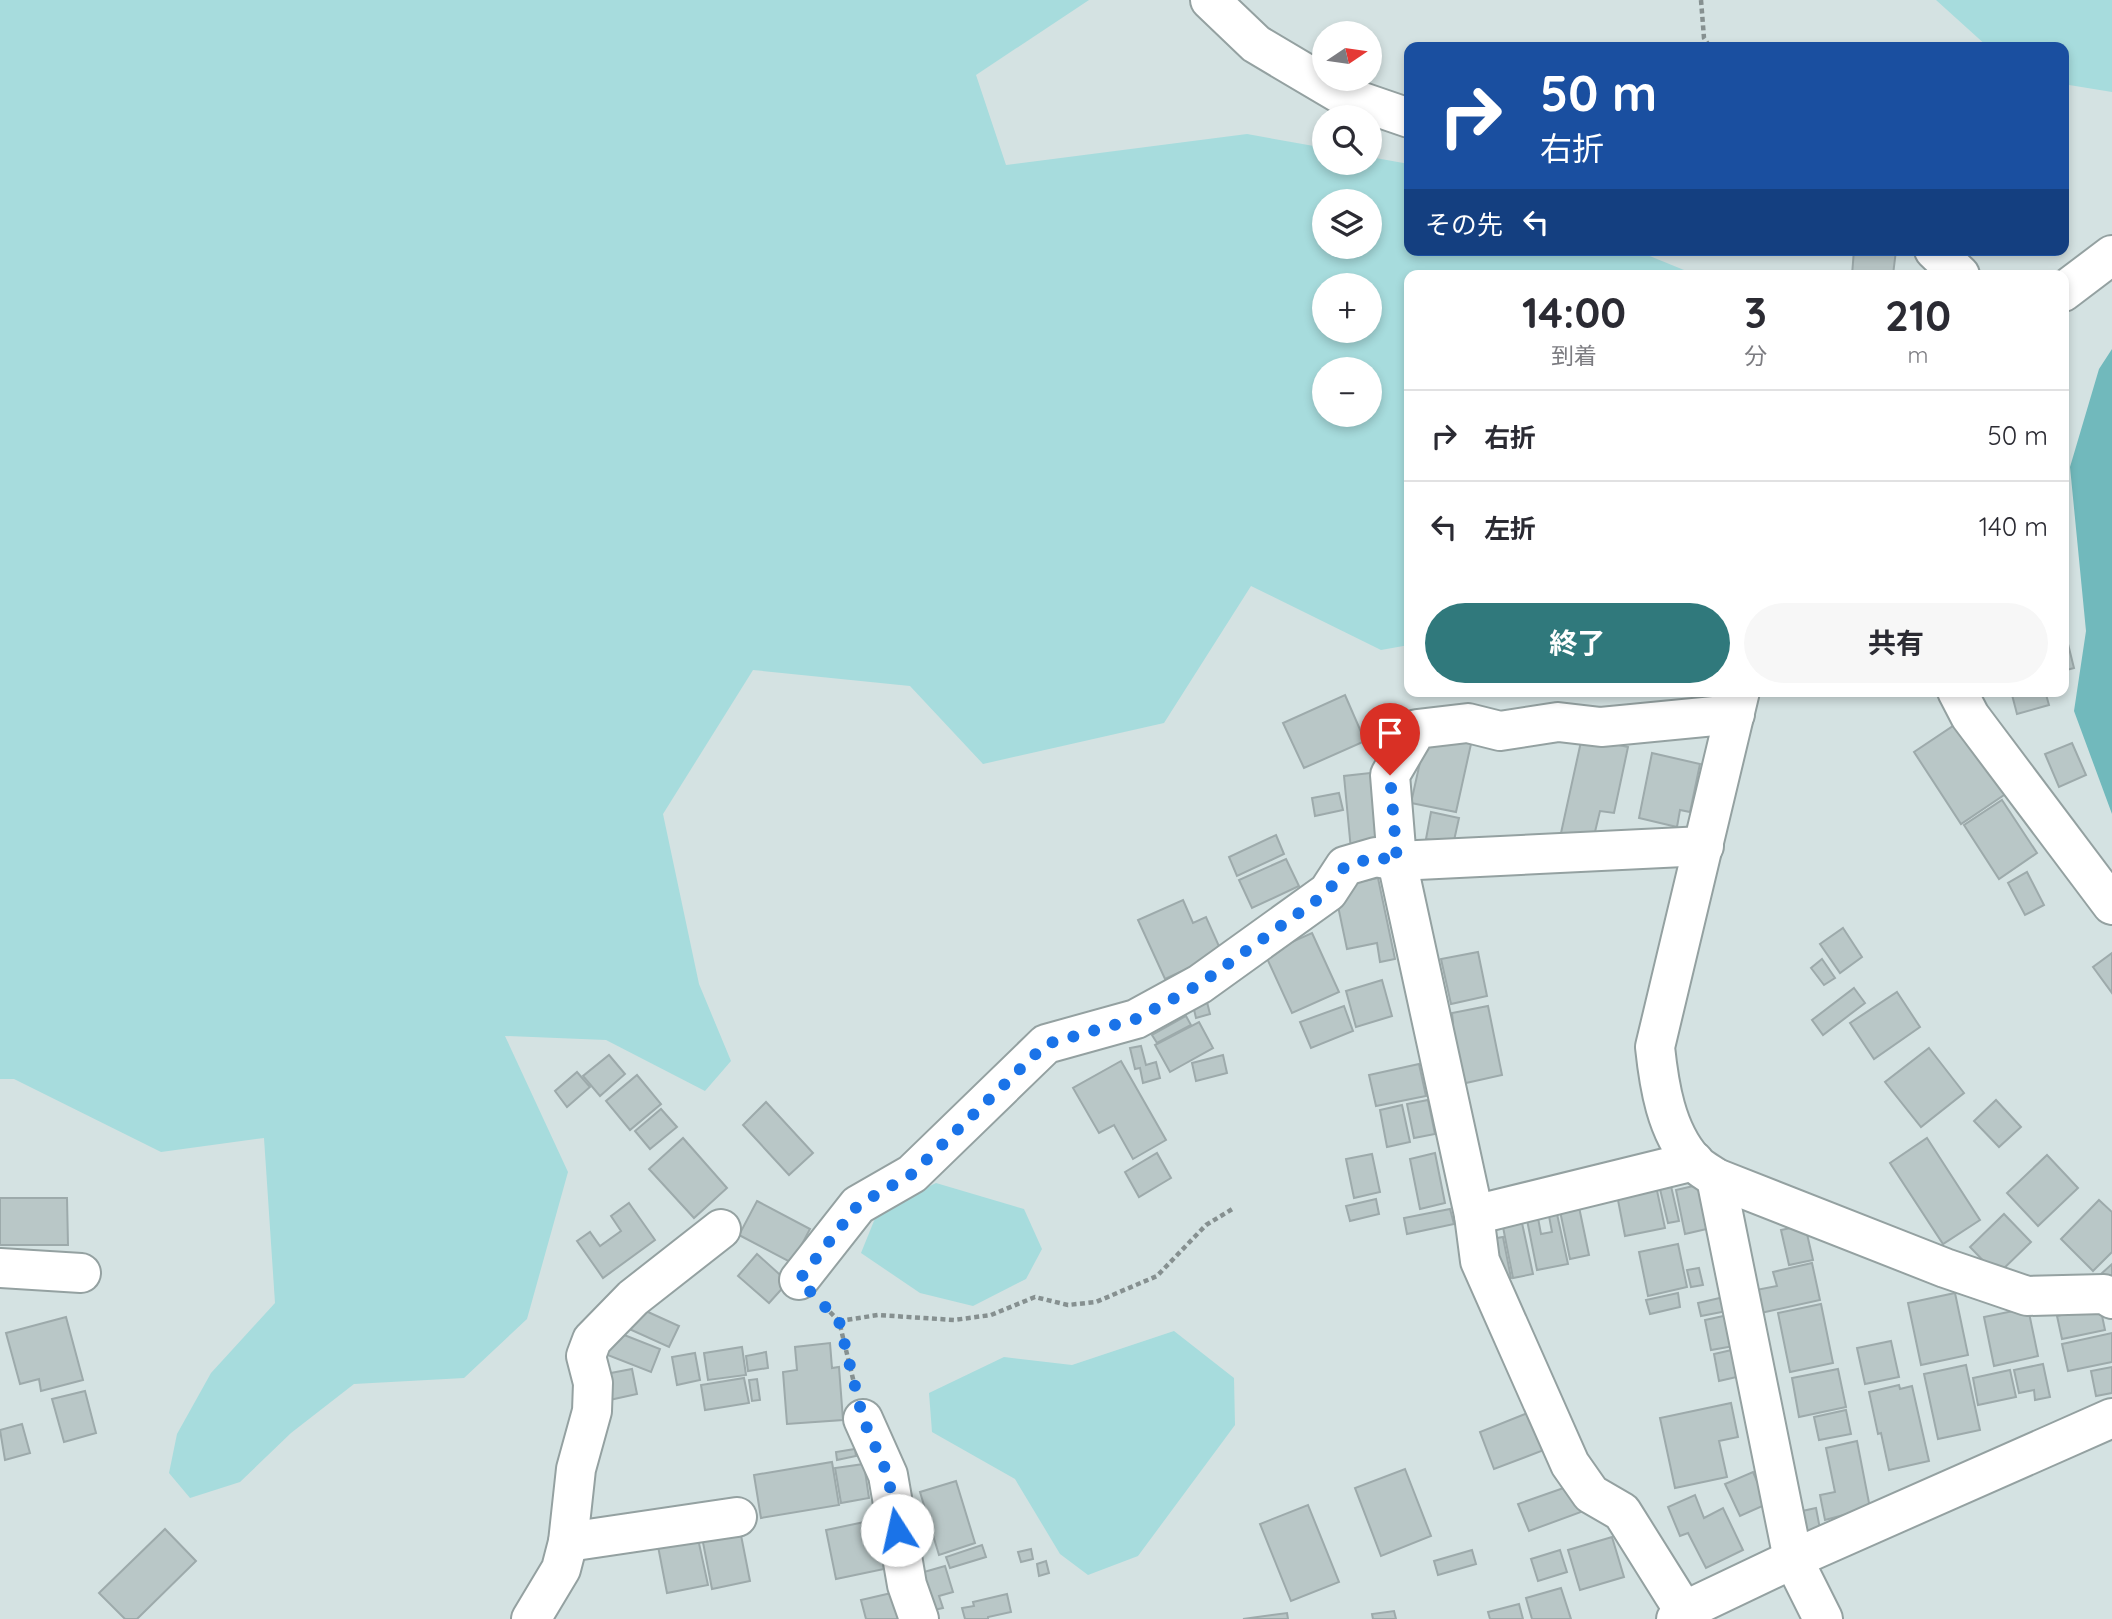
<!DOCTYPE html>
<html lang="ja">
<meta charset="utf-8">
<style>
:root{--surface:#fff;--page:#f7f7f7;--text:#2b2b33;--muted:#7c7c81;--line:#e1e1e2;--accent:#30797c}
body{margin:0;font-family:Quicksand,"Noto Sans JP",sans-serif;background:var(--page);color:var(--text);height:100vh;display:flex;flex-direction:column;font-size:26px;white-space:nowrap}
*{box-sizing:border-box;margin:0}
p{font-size:23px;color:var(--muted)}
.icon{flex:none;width:38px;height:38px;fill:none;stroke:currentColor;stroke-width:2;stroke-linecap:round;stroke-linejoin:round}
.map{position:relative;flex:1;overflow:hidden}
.side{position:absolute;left:1404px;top:270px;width:665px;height:427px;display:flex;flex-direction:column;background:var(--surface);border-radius:14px;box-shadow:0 4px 10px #0003}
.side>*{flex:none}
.guide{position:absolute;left:1404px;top:42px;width:665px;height:214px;border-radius:14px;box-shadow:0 4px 10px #0003;background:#1a4fa0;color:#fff;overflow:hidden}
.needle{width:46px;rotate:77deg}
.controls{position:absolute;left:1312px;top:21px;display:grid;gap:14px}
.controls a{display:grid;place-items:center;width:70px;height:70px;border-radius:50%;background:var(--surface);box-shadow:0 4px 10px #0003;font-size:35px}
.pin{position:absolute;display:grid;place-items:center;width:60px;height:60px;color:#fff;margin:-72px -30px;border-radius:50% 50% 50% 0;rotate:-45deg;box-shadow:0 0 7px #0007}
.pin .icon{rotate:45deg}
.me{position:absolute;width:77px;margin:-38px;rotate:350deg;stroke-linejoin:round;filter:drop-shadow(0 0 5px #0008)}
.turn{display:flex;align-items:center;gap:24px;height:147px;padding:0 21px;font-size:32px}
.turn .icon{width:91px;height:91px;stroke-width:2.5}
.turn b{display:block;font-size:49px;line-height:60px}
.then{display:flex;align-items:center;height:66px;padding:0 21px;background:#0003;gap:14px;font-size:26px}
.eta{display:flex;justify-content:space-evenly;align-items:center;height:119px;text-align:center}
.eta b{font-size:42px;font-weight:700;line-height:49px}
.cta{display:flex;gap:14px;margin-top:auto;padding:14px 21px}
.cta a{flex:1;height:80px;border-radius:42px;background:var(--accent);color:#fff;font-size:28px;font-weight:700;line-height:80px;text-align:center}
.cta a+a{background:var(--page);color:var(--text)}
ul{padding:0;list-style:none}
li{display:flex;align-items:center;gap:21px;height:91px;padding:0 21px;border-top:2px solid var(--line)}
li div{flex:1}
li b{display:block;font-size:26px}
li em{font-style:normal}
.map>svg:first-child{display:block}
</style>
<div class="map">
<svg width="2112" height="1619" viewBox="0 0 2112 1619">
<rect width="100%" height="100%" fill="#d4e2e2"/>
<g fill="#a7dcdd" fill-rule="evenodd">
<path d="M 0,0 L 1089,0 L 976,75 L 1006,165 L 1247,134 L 1325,148 L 1325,163 L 1370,163 L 1370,157 L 1409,164 L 1409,250 L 1635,250 L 1684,270 L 1687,275 L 1409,275 L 1409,645 L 1381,650 L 1251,586 L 1164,723 L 983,764 L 910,686 L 753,670 L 663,814 L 699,984 L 731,1061 L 705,1091 L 606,1040 L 505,1036 L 568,1172 L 527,1319 L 464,1378 L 354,1384 L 291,1433 L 240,1482 L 190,1498 L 169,1473 L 177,1434 L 211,1373 L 275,1303 L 264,1138 L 161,1152 L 14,1079 L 0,1079 ZM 1325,201 L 1370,201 L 1370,247 L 1325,247 ZM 1325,285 L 1370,285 L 1370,331 L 1325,331 ZM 1325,369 L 1370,369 L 1370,415 L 1325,415 Z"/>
<path d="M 1936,0 L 2112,0 L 2112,92 L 2063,84 L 2063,47 L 1988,47 Z"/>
<path d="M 936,1183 L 1024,1209 L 1042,1249 L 1026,1279 L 973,1306 L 920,1293 L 861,1253 L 878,1211 Z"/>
<path d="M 1174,1331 L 1234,1378 L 1235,1425 L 1138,1556 L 1088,1575 L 1060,1554 L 1015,1479 L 932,1432 L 929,1393 L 1004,1357 L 1072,1365 Z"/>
</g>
<path fill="#71b9bc" d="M 2112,349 L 2112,814 L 2074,711 L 2086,631 L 2070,467 L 2099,369 Z"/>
<g fill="#b9c7c7" stroke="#9daaab" stroke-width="2">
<path d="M 1854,250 L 1896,250 L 1893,275 L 1852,275 Z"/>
<path d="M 2063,636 L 2066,636 L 2074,668 L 2063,671 Z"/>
<path d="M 2011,691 L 2045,691 L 2049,705 L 2017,714 Z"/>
<path d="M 1345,695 L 1365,741 L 1304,768 L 1283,723 Z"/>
<path d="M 1959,722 L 2007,793 L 1961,824 L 1914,752 Z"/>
<path d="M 1426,735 L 1471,744 L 1456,812 L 1411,803 Z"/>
<path d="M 1582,737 L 1628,747 L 1614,813 L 1600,811 L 1593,840 L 1561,833 Z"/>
<path d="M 2072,743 L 2086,775 L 2059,787 L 2045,754 Z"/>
<path d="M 1652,753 L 1700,764 L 1690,812 L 1680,810 L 1677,827 L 1639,818 Z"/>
<path d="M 1379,772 L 1387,846 L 1351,850 L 1344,776 Z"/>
<path d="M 1339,793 L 1343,810 L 1315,816 L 1312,798 Z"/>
<path d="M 2002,800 L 2037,853 L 1999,879 L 1964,825 Z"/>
<path d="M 1431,812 L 1459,818 L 1453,845 L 1426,839 Z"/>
<path d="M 1276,835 L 1284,854 L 1237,876 L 1229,857 Z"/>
<path d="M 1286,859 L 1299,886 L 1252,908 L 1239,880 Z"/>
<path d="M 2027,872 L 2044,905 L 2025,915 L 2008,883 Z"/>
<path d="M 1378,878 L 1395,959 L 1380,962 L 1377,943 L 1347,949 L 1334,887 Z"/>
<path d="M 1183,900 L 1193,923 L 1206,917 L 1222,953 L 1165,979 L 1138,920 Z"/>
<path d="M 1843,928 L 1862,957 L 1840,973 L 1820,944 Z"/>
<path d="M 1312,933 L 1339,992 L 1292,1013 L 1265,954 Z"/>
<path d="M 1478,952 L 1487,996 L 1451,1004 L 1441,959 Z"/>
<path d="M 2112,953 L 2112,993 L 2093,967 Z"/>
<path d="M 1822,959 L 1835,978 L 1824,985 L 1811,968 Z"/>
<path d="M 1382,980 L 1392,1016 L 1356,1027 L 1346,991 Z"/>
<path d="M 1854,988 L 1865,1003 L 1823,1035 L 1812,1020 Z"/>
<path d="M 1897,992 L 1920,1027 L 1874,1059 L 1850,1023 Z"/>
<path d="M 1206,998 L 1210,1014 L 1196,1018 L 1192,1001 Z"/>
<path d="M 1344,1006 L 1353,1031 L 1311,1048 L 1300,1022 Z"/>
<path d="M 1488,1006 L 1502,1075 L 1457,1085 L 1444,1024 L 1453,1023 L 1452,1013 Z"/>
<path d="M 1186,1016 L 1191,1025 L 1157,1043 L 1152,1035 Z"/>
<path d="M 1199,1022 L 1213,1048 L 1170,1072 L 1155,1045 Z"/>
<path d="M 1141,1046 L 1146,1065 L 1156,1062 L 1160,1078 L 1143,1083 L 1140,1068 L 1135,1069 L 1130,1048 Z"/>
<path d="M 1929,1048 L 1964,1093 L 1921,1127 L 1885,1082 Z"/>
<path d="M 609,1055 L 625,1074 L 600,1096 L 583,1076 Z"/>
<path d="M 1223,1055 L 1227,1073 L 1196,1081 L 1192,1063 Z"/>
<path d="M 1121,1061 L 1166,1140 L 1133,1159 L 1114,1125 L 1099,1133 L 1073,1088 Z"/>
<path d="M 1419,1064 L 1426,1096 L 1376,1106 L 1369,1075 Z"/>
<path d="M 577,1072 L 590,1087 L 567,1107 L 555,1091 Z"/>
<path d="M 637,1075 L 661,1104 L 630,1130 L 606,1101 Z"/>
<path d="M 1428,1100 L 1435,1134 L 1414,1138 L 1407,1104 Z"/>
<path d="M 1996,1100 L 2021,1127 L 1999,1147 L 1974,1121 Z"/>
<path d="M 766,1102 L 813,1153 L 789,1175 L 743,1125 Z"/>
<path d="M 1402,1105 L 1410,1142 L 1387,1147 L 1380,1110 Z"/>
<path d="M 661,1109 L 677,1127 L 650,1149 L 635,1131 Z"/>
<path d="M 683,1138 L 727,1188 L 694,1218 L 649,1169 Z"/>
<path d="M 1927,1138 L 1980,1220 L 1943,1244 L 1890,1163 Z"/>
<path d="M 1157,1153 L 1171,1178 L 1139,1197 L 1125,1172 Z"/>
<path d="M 1435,1153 L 1445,1203 L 1420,1209 L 1410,1159 Z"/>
<path d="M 1372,1154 L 1380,1192 L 1354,1198 L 1346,1159 Z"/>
<path d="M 2047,1155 L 2078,1188 L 2038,1226 L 2007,1193 Z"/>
<path d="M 1702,1184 L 1711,1228 L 1685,1234 L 1676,1190 Z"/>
<path d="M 1656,1186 L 1665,1228 L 1625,1236 L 1617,1195 Z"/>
<path d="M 1671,1186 L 1679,1221 L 1668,1223 L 1660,1189 Z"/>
<path d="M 0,1198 L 67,1198 L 68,1245 L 0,1245 Z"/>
<path d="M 1376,1199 L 1379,1214 L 1350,1221 L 1346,1206 Z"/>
<path d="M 2099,1200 L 2112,1212 L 2112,1252 L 2093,1271 L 2061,1239 Z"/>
<path d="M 757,1201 L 810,1229 L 792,1263 L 739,1235 Z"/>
<path d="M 629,1203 L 655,1240 L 603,1278 L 577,1241 L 590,1232 L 600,1246 L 621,1231 L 611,1216 Z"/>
<path d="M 1579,1207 L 1589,1255 L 1570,1259 L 1560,1211 Z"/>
<path d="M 1450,1209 L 1454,1224 L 1407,1234 L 1404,1218 Z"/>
<path d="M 1557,1214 L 1568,1264 L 1537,1270 L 1527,1220 L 1538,1218 L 1541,1234 L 1552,1232 L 1549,1216 Z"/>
<path d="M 2004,1214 L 2031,1242 L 1997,1275 L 1970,1247 Z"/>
<path d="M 1522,1223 L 1533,1274 L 1513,1278 L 1503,1227 Z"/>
<path d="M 1805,1225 L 1813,1260 L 1789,1265 L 1781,1230 Z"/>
<path d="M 1503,1237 L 1511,1278 L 1494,1282 L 1485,1240 Z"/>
<path d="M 1678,1244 L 1687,1287 L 1648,1296 L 1639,1252 Z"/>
<path d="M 757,1254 L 788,1282 L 769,1303 L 738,1276 Z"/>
<path d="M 1812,1263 L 1820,1300 L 1756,1314 L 1751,1291 L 1777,1286 L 1773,1272 Z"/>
<path d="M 2112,1264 L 2112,1286 L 2101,1274 Z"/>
<path d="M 1699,1268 L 1703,1285 L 1691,1287 L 1687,1270 Z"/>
<path d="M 1678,1293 L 1680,1307 L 1650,1314 L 1646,1300 Z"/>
<path d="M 1955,1293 L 1968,1355 L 1921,1365 L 1908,1303 Z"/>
<path d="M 1724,1297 L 1727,1311 L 1701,1316 L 1698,1303 Z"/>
<path d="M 1821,1304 L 1833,1363 L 1790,1372 L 1778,1313 Z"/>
<path d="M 2100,1306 L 2105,1330 L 2062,1339 L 2057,1316 Z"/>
<path d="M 637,1307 L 679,1326 L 669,1347 L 627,1328 Z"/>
<path d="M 2028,1308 L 2038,1356 L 1994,1366 L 1984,1317 Z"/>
<path d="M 1728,1315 L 1734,1346 L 1711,1350 L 1705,1320 Z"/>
<path d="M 66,1317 L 83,1380 L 41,1391 L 39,1379 L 20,1384 L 6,1333 Z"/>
<path d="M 614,1331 L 660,1349 L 651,1372 L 605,1354 Z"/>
<path d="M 2112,1333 L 2112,1362 L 2068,1371 L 2062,1344 Z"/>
<path d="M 1891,1341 L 1899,1377 L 1865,1384 L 1857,1348 Z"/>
<path d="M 830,1343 L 832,1368 L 839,1367 L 843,1420 L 787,1424 L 783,1372 L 797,1370 L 795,1347 Z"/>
<path d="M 742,1347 L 746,1375 L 708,1380 L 704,1353 Z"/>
<path d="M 1736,1349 L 1741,1376 L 1719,1381 L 1714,1354 Z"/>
<path d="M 766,1352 L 768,1368 L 748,1371 L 746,1356 Z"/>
<path d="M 695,1353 L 700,1380 L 677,1385 L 672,1357 Z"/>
<path d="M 2043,1364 L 2050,1397 L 2035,1400 L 2034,1390 L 2019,1393 L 2014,1370 Z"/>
<path d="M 1966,1365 L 1980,1430 L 1938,1439 L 1924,1374 Z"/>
<path d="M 2112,1367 L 2112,1393 L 2096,1396 L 2091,1371 Z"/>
<path d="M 632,1369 L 637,1394 L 605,1401 L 600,1375 Z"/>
<path d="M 1838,1369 L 1846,1407 L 1799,1417 L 1792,1378 Z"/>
<path d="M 2010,1370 L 2016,1397 L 1978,1405 L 1973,1378 Z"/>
<path d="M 744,1378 L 749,1403 L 705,1410 L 701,1385 Z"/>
<path d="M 757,1379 L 760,1400 L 752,1401 L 749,1380 Z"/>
<path d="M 1899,1385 L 1900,1389 L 1912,1386 L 1929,1461 L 1889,1470 L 1881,1433 L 1878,1434 L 1869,1392 Z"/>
<path d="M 85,1391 L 96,1433 L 64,1442 L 52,1399 Z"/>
<path d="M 1731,1403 L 1738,1437 L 1719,1441 L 1727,1477 L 1675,1488 L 1660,1418 Z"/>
<path d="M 1846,1410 L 1851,1434 L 1819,1440 L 1814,1417 Z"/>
<path d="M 1530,1412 L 1544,1450 L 1494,1469 L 1480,1432 Z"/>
<path d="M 22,1424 L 30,1453 L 5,1460 L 0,1430 Z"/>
<path d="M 1857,1441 L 1870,1508 L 1825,1520 L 1820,1495 L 1835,1492 L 1826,1448 Z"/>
<path d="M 855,1449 L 856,1456 L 837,1460 L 836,1452 Z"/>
<path d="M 832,1462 L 839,1505 L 761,1518 L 754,1475 Z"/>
<path d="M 864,1464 L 869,1498 L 841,1503 L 835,1468 Z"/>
<path d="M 1405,1469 L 1431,1536 L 1381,1556 L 1355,1488 Z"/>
<path d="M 1753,1472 L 1767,1504 L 1740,1516 L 1725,1484 Z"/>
<path d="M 956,1481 L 975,1543 L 939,1555 L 920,1492 Z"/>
<path d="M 1572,1485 L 1581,1512 L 1529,1531 L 1518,1504 Z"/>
<path d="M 1695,1495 L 1704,1518 L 1723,1508 L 1743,1550 L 1706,1568 L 1688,1533 L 1680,1536 L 1668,1507 Z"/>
<path d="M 1308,1505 L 1339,1582 L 1291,1601 L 1260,1524 Z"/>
<path d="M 1816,1508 L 1820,1529 L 1797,1534 L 1793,1513 Z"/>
<path d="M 874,1520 L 884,1569 L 836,1579 L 826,1530 Z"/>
<path d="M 739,1525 L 750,1581 L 712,1589 L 701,1532 Z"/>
<path d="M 165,1529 L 196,1561 L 137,1619 L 125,1619 L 99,1593 Z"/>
<path d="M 697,1534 L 708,1585 L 667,1593 L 657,1541 Z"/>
<path d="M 1612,1537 L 1624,1577 L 1580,1590 L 1568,1550 Z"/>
<path d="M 982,1545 L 986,1557 L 950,1568 L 946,1557 Z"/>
<path d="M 1031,1549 L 1033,1559 L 1021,1562 L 1018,1552 Z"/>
<path d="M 1472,1550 L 1476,1564 L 1438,1575 L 1434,1561 Z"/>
<path d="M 1560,1550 L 1567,1572 L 1538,1581 L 1531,1559 Z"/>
<path d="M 1046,1561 L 1049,1573 L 1039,1576 L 1037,1564 Z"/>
<path d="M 945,1566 L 953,1592 L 939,1596 L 943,1608 L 925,1612 L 917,1574 Z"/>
<path d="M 1561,1588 L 1571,1619 L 1532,1619 L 1526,1598 Z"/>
<path d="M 900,1591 L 906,1619 L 866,1619 L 861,1600 Z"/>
<path d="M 1007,1594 L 1011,1612 L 988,1617 L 988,1619 L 965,1619 L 962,1608 L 974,1606 L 973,1602 Z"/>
<path d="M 1519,1604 L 1523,1619 L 1490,1619 L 1488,1612 Z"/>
<path d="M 1394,1611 L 1396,1619 L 1373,1619 L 1372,1614 Z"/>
<path d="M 1287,1613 L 1288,1619 L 1243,1619 Z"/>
</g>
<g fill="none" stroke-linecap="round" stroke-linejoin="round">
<defs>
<g id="minor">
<path d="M 1210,0 L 1256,44 L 1342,95 L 1409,118"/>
<path d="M 1934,250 L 1960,275"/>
<path d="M 1740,691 L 1655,1047 C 1659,1085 1666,1131 1693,1161 C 1699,1168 1709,1173 1716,1178 L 1945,1268 L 2027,1296 L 2104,1294 L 2112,1299"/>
<path d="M 1716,1178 L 1793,1559 L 1823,1619"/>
<path d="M 1474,1215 L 1694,1161"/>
<path d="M 0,1268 L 81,1273"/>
<path d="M 799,1280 L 858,1205 L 912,1174 L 1046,1044 L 1136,1019 L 1200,984 L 1328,892 L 1345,866 L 1376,857 L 1397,861 L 1704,846"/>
<path d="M 863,1419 L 888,1475 L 907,1585 L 919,1619"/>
<path d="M 568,1542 L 737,1517"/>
<path d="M 1684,1611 L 1622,1512 L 1591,1494 L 1570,1464 L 1480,1261 L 1474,1215 L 1397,861 L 1390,775 L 1417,729 L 1468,723 L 1500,731 L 1558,722 L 1601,727 L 1735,714"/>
<path d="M 531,1619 L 561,1569 L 568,1542 L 576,1469 L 592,1411 L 593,1383 L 586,1356 L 592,1340 L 633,1298 L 721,1229"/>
<path d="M 1676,1619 L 1684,1611 L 1793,1559 L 2112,1418"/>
</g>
<g id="major">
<path d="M 2063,292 L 2112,255"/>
<path d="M 1957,691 L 1970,716 L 2112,905"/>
</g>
</defs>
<use href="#minor" stroke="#94a1a1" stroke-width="42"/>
<use href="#major" stroke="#94a1a1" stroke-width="42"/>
<g stroke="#869090" stroke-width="4.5" stroke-dasharray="5 3.5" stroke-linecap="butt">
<path d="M 1701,0 L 1704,38 L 1710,47"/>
<path d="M 824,1306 L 839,1321 L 854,1383"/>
<path d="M 839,1321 L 878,1315 L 954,1320 L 991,1315 L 1035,1297 L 1068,1305 L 1096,1302 L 1157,1276 L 1206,1225 L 1234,1208"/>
</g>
<use href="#minor" stroke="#fff" stroke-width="38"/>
<use href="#major" stroke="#fff" stroke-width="38"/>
</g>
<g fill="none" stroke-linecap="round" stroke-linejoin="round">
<path stroke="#1a73e8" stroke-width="12" stroke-dasharray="0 21.6" d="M 897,1530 L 888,1475 L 863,1419 L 839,1321 L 799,1280 L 858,1205 L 912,1174 L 1046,1044 L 1136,1019 L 1200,984 L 1328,892 L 1345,866 L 1376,857 L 1397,861 L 1390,775"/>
</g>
</svg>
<div class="controls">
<a><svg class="needle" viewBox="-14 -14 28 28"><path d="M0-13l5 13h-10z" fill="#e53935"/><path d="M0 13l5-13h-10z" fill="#7c7c81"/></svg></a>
<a><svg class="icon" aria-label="search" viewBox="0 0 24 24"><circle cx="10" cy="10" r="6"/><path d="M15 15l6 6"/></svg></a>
<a><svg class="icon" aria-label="layers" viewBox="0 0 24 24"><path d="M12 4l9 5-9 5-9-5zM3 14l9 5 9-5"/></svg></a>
<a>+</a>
<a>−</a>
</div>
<div class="pin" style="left:1390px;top:775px;background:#d93025"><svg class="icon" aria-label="arrive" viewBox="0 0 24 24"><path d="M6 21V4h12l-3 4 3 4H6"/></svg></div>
<svg class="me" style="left:897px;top:1530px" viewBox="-20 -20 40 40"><circle r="19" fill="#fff"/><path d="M0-13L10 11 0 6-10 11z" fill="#1a73e8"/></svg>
<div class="guide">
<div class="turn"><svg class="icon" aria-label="right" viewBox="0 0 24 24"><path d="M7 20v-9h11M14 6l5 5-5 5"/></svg><div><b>50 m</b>右折</div></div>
<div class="then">その先<svg class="icon" aria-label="left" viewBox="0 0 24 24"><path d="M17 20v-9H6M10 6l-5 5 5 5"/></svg></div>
</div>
<section class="side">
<div class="eta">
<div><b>14:00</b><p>到着</p></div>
<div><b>3</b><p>分</p></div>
<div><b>210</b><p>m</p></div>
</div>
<ul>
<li><svg class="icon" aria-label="right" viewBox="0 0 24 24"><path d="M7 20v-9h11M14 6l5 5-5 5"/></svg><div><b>右折</b></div><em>50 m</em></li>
<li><svg class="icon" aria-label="left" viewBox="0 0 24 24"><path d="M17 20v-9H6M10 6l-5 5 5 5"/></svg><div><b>左折</b></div><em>140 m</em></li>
</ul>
<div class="cta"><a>終了</a><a>共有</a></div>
</section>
</div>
